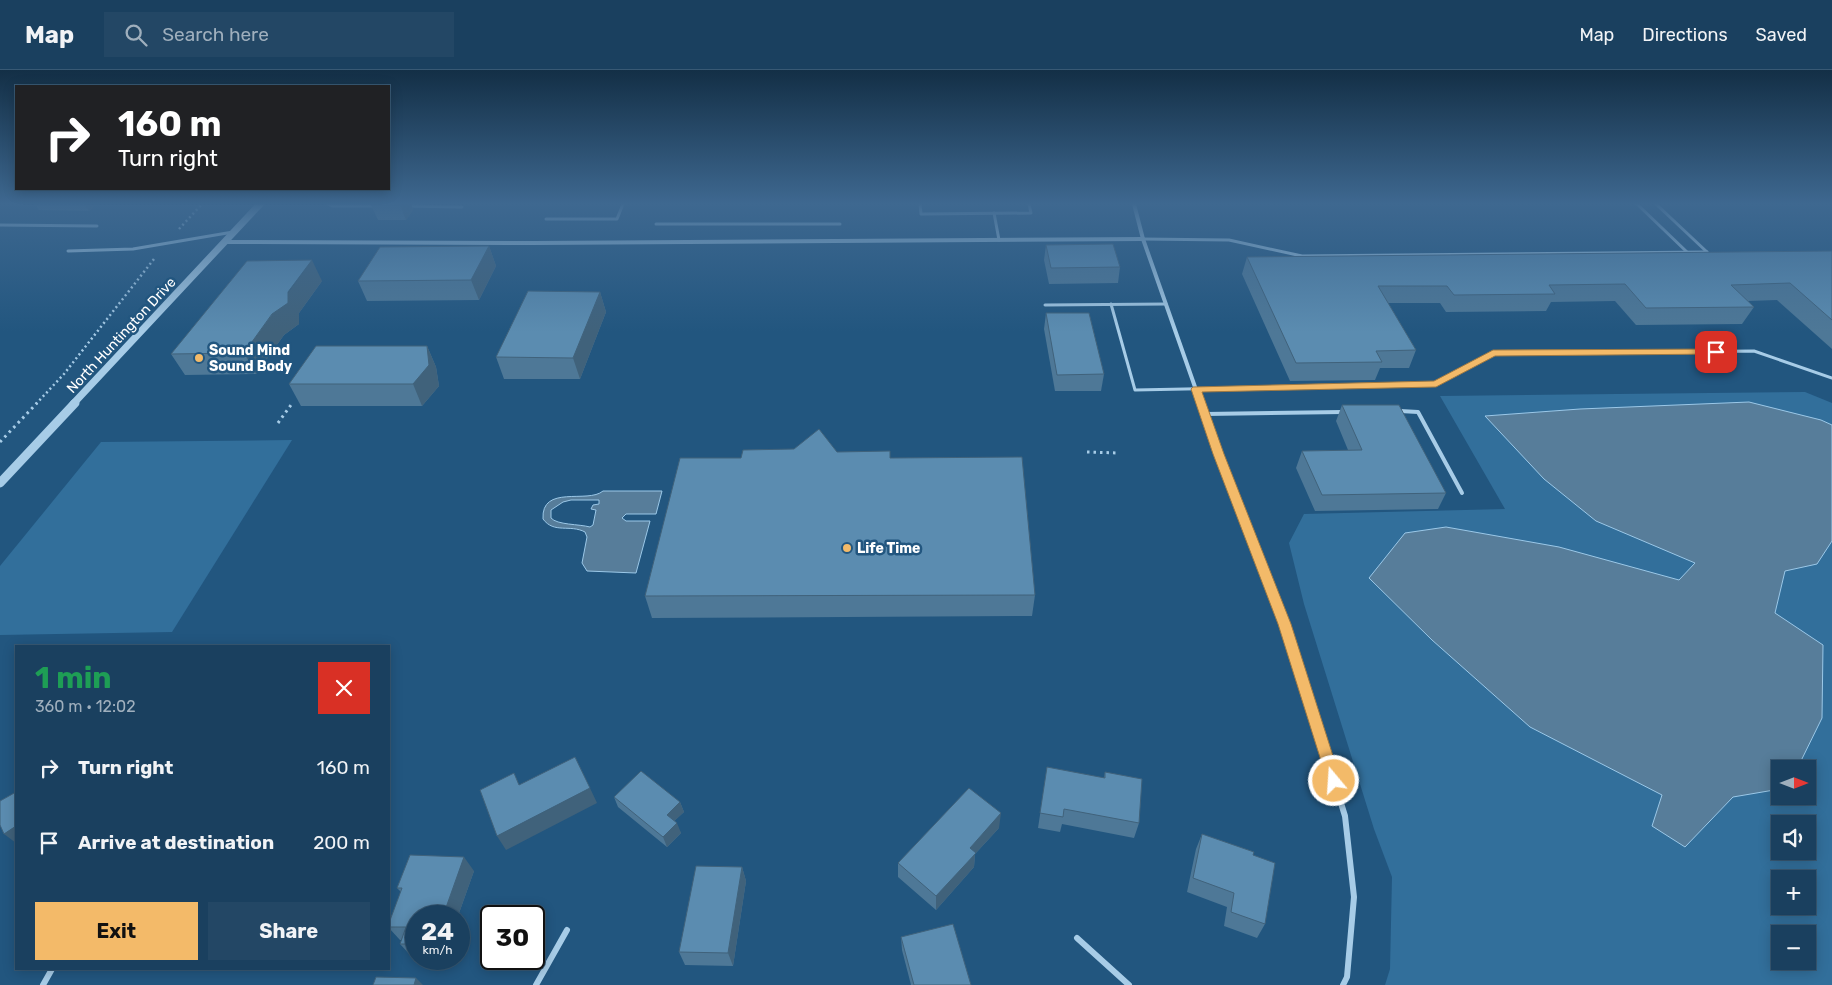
<!DOCTYPE html>
<meta charset="utf-8">
<style>
:root{--surface:#1a405f;--page:#234765;--text:#f1f3f6;--muted:#9fafbd;--line:#385974;--accent:#f3ba69}
body{margin:0;font-family:Rubik,sans-serif;background:var(--page);color:var(--text);height:100vh;display:flex;flex-direction:column;font-size:19px;white-space:nowrap}
*{box-sizing:border-box;margin:0}
p{font-size:16px;color:var(--muted)}
.icon{flex:none;width:28px;height:28px;fill:none;stroke:currentColor;stroke-width:2;stroke-linecap:round;stroke-linejoin:round}
.map{position:relative;flex:1;overflow:hidden}
.panel{position:absolute;left:15px;top:575px;width:375px;height:325px;display:flex;flex-direction:column;background:var(--surface);border-radius:0px;box-shadow:0 2px 12px #0003,0 0 0 1px var(--line)}
.panel>*{flex:none}
.top-card{position:absolute;left:15px;top:15px;width:375px;height:105px;border-radius:0px;box-shadow:0 2px 12px #0003,0 0 0 1px var(--line);background:#202124;color:#fff;overflow:hidden}
.needle{width:32px;rotate:90deg}
.fabs{position:absolute;left:1771px;top:690px;display:grid;gap:10px}
.fabs a{display:grid;place-items:center;width:45px;height:45px;border-radius:0px;background:var(--surface);box-shadow:0 2px 12px #0003,0 0 0 1px var(--line);font-size:25px}
.speed{position:absolute;left:405px;top:835px;display:flex;gap:10px;font-size:25px;font-weight:700;text-align:center}
.speed>*{display:grid;place-content:center;width:65px;height:65px;border-radius:50%;background:var(--surface);box-shadow:0 2px 12px #0003,0 0 0 1px var(--line);line-height:1}
.speed small{font-size:12px;font-weight:400}
.speed .limit{border:2px solid #111;border-radius:8px;background:#fff;color:#111}
.pin{position:absolute;display:grid;place-items:center;width:42px;height:42px;color:#fff;margin:-21px;border-radius:10px;box-shadow:0 2px 8px #0006}
.me{position:absolute;width:55px;margin:-28px;rotate:342deg;stroke-linejoin:round;filter:drop-shadow(0 0 4px #0008)}
.turn{display:flex;align-items:center;gap:18px;height:105px;padding:0 20px;font-size:22px}
.turn .icon{width:65px;height:65px;stroke-width:2.5}
.turn b{display:block;font-size:35px;line-height:42px}
.round{display:grid;place-items:center;flex:none;width:52px;height:52px;border-radius:0px;background:var(--page)}
.headline{display:flex;align-items:center;justify-content:space-between;height:85px;padding:0 20px}
h1{font-size:30px;font-weight:700;line-height:38px;color:#1e9e55}
.primary-button{display:flex;gap:10px;margin-top:auto;padding:10px 20px}
.primary-button a{flex:1;height:58px;border-radius:0px;background:var(--accent);color:#111;font-size:20px;font-weight:700;line-height:58px;text-align:center}
.primary-button a+a{background:var(--page);color:var(--text)}
ul{padding:0;list-style:none}
li{display:flex;align-items:center;gap:15px;height:75px;padding:0 20px}
li div{flex:1}
li b{display:block;font-size:19px}
li em{font-style:normal}
header{display:flex;align-items:center;gap:30px;box-sizing:border-box;height:70px;padding:0 25px;background:var(--surface);border-bottom:1px solid var(--line)}
header strong{font-size:24px}
nav{display:flex;gap:28px;margin-inline-start:auto;font-size:18px}
.search{width:350px;height:45px;background:var(--page);display:flex;align-items:center;gap:12px;box-sizing:border-box;padding:0 18px;border-radius:0px;color:var(--muted);font-size:19px}
.map>svg:first-child{display:block}
</style>
<header>
<strong>Map</strong>
<div class="search"><svg class="icon" aria-label="search" viewBox="0 0 24 24"><circle cx="10" cy="10" r="6"/><path d="M15 15l6 6"/></svg>Search here</div>
<nav><a>Map</a><a>Directions</a><a>Saved</a></nav>
</header>
<div class="map">
<svg width="1832" height="915" viewBox="0 0 1832 915">
<rect width="100%" height="100%" fill="#22567f"/>
<g fill="#326f9b" fill-rule="evenodd">
<path d="M 1805,322 L 1832,333 L 1832,915 L 1385,915 L 1390,899 L 1392,807 L 1374,759 L 1304,534 L 1289,473 L 1304,444 L 1505,439 L 1440,326 ZM 1780,699 L 1808,699 L 1808,726 L 1780,726 ZM 1780,754 L 1808,754 L 1808,781 L 1780,781 ZM 1780,809 L 1808,809 L 1808,836 L 1780,836 ZM 1780,864 L 1808,864 L 1808,891 L 1780,891 Z"/>
<path d="M 292,370 L 172,562 L 0,565 L 0,496 L 101,372 Z"/>
</g>
<g fill="#577d9a" stroke="#9bc8e8" fill-rule="evenodd">
<path d="M 1749,332 L 1821,350 L 1832,355 L 1832,471 L 1817,494 L 1785,501 L 1775,543 L 1823,575 L 1822,648 L 1797,699 L 1780,699 L 1780,719 L 1733,727 L 1685,777 L 1652,756 L 1662,725 L 1530,657 L 1432,570 L 1369,508 L 1405,463 L 1446,457 L 1559,477 L 1679,510 L 1695,493 L 1596,451 L 1544,409 L 1485,346 L 1580,339 Z"/>
<path d="M 603,421 L 662,421 L 656,444 L 626,444 L 622,448 L 626,451 L 650,451 L 636,503 L 587,501 L 582,493 L 587,467 L 585,462 C 570,454 554,464 543,449 C 541,414 588,434 603,421 ZM 571,430 L 599,430 L 599,434 L 593,435 L 591,439 L 596,440 L 593,455 L 590,457 C 579,454 557,455 551,448 L 551,440 L 563,432 Z"/>
</g>
<g fill="none" stroke-linecap="round" stroke-linejoin="round">
<g stroke="#a7cce7" stroke-width="2.5" stroke-dasharray="2 3" stroke-linecap="butt">
<path d="M 179,159 L 202,134"/>
<path d="M 36,334 L 64,304 L 154,189"/>
</g>
<g stroke="#a7cce7" stroke-width="3" stroke-dasharray="2.5 4" stroke-linecap="butt">
<path d="M 278,353 L 291,335"/>
<path d="M 0,372 L 37,333"/>
<path d="M 1087,382 L 1119,383"/>
</g>
<g stroke="#a7cce7" stroke-width="3">
<path d="M 328,134 L 332,136 L 375,136"/>
<path d="M 920,134 L 921,144 L 1031,143 L 1029,134"/>
<path d="M 1637,134 L 1687,182"/>
<path d="M 1656,134 L 1707,182"/>
<path d="M 407,136 L 462,137"/>
<path d="M 994,143 L 999,170"/>
<path d="M 546,149 L 617,149 L 623,134"/>
<path d="M 656,154 L 840,154"/>
<path d="M 0,155 L 97,156"/>
<path d="M 1143,169 L 1229,170 L 1302,186 L 1707,182"/>
<path d="M 68,181 L 133,179 L 233,162"/>
<path d="M 1111,234 L 1135,320 L 1436,314 L 1493,283 L 1754,281 L 1832,308"/>
<path d="M 1045,235 L 1166,234"/>
</g>
<g stroke="#a7cce7" stroke-width="4">
<path d="M 1400,341 L 1418,342 L 1462,423"/>
<path d="M 1205,344 L 1343,342"/>
</g>
<g stroke="#a7cce7" stroke-width="4">
<path d="M 1134,134 L 1143,169 L 1201,334"/>
<path d="M 225,172 L 534,173 L 1143,169"/>
</g>
<path stroke="#a7cce7" stroke-width="5" d="M 1201,333 L 1285,554 L 1296,589"/>
<g stroke="#a7cce7" stroke-width="6">
<path d="M 1296,588 L 1345,746 L 1354,827 L 1347,907 L 1343,915"/>
<path d="M 1077,868 L 1129,915"/>
<path d="M 43,915 L 52,899"/>
<path d="M 536,915 L 567,860"/>
</g>
<path stroke="#a7cce7" stroke-width="7" d="M 73,334 L 260,134"/>
<path stroke="#a7cce7" stroke-width="9" d="M 0,413 L 75,333"/>
</g>
<g fill="#4e7897">
<path d="M 35,134 L 97,134 L 89,141 L 39,140 Z"/>
<path d="M 411,134 L 413,140 L 406,150 L 378,150 L 371,135 Z"/>
<path d="M 1046,175 L 1120,197 L 1118,213 L 1049,214 L 1044,190 Z"/>
<path d="M 489,176 L 496,196 L 479,230 L 367,231 L 358,211 Z"/>
<path d="M 1832,181 L 1832,279 L 1777,230 L 1748,231 L 1754,237 L 1742,254 L 1636,255 L 1615,231 L 1551,232 L 1546,241 L 1446,242 L 1440,233 L 1388,233 L 1416,280 L 1409,298 L 1380,298 L 1375,310 L 1290,311 L 1242,204 L 1247,187 Z"/>
<path d="M 322,211 L 299,243 L 299,254 L 284,265 L 256,304 L 185,305 L 171,284 Z"/>
<path d="M 600,222 L 606,242 L 580,309 L 504,309 L 496,287 Z"/>
<path d="M 1046,243 L 1104,304 L 1101,321 L 1055,321 L 1044,259 Z"/>
<path d="M 427,276 L 436,297 L 439,316 L 422,336 L 301,336 L 289,314 Z"/>
<path d="M 1342,335 L 1446,423 L 1438,439 L 1315,441 L 1296,398 L 1302,381 L 1348,380 L 1336,351 Z"/>
<path d="M 837,382 L 890,388 L 1035,525 L 1032,546 L 652,548 L 645,526 Z"/>
<path d="M 1105,702 L 1139,753 L 1134,768 L 1062,754 L 1060,762 L 1038,758 L 1045,712 L 1104,708 Z"/>
<path d="M 614,727 L 680,732 L 684,742 L 674,751 L 681,763 L 667,777 L 618,737 Z"/>
<path d="M 999,758 L 975,784 L 974,797 L 936,840 L 898,807 L 898,793 Z"/>
<path d="M 1202,764 L 1253,785 L 1265,854 L 1257,868 L 1224,856 L 1227,837 L 1187,822 L 1196,779 Z"/>
<path d="M 742,797 L 746,811 L 733,896 L 685,895 L 679,882 Z"/>
<path d="M 474,801 L 458,846 L 416,846 L 416,887 L 412,887 L 400,874 L 402,870 L 400,870 L 389,858 L 389,853 L 401,822 L 397,818 Z"/>
<path d="M 901,867 L 971,915 L 911,915 L 902,880 Z"/>
</g>
<g fill="#40627b">
<path d="M 84,134 L 97,134 L 89,141 Z"/>
<path d="M 401,134 L 411,134 L 413,140 L 406,150 L 400,135 Z"/>
<path d="M 489,176 L 496,196 L 479,230 L 471,210 Z"/>
<path d="M 312,190 L 322,211 L 299,243 L 299,254 L 284,265 L 256,304 L 244,283 Z"/>
<path d="M 600,222 L 606,242 L 580,309 L 573,288 Z"/>
<path d="M 427,276 L 436,297 L 439,316 L 422,336 L 413,314 Z"/>
<path d="M 590,718 L 597,733 L 506,780 L 497,766 Z"/>
<path d="M 680,732 L 684,742 L 670,755 L 667,745 Z"/>
<path d="M 1001,743 L 999,758 L 975,784 L 974,797 L 936,840 L 936,826 L 970,778 Z"/>
<path d="M 677,753 L 681,763 L 667,777 L 663,767 Z"/>
<path d="M 16,756 L 16,773 L 4,764 Z"/>
<path d="M 464,787 L 474,801 L 458,846 L 443,846 Z"/>
<path d="M 742,797 L 746,811 L 733,896 L 728,883 Z"/>
<path d="M 416,908 L 423,915 L 414,915 Z"/>
</g>
<g fill="#5b8cb0" stroke="#40627b">
<path d="M 372,134 L 401,134 L 400,135 L 371,135 Z"/>
<path d="M 1113,174 L 1120,197 L 1051,198 L 1046,175 Z"/>
<path d="M 489,176 L 471,210 L 358,211 L 380,177 Z"/>
<path d="M 1832,181 L 1832,250 L 1790,213 L 1731,215 L 1754,237 L 1646,238 L 1625,214 L 1549,215 L 1555,224 L 1454,225 L 1447,216 L 1378,216 L 1416,280 L 1376,281 L 1382,292 L 1296,293 L 1247,187 Z"/>
<path d="M 312,190 L 288,222 L 288,233 L 272,244 L 244,283 L 171,284 L 247,191 Z"/>
<path d="M 528,221 L 600,222 L 573,288 L 496,287 Z"/>
<path d="M 1046,243 L 1089,243 L 1104,304 L 1057,305 Z"/>
<path d="M 316,276 L 427,276 L 429,295 L 413,314 L 289,314 Z"/>
<path d="M 1342,335 L 1399,335 L 1446,423 L 1322,425 L 1302,381 L 1362,380 Z"/>
<path d="M 819,359 L 837,382 L 890,381 L 890,388 L 1022,387 L 1035,525 L 645,526 L 680,388 L 741,388 L 743,380 L 794,379 Z"/>
<path d="M 575,687 L 590,718 L 497,766 L 480,720 L 514,703 L 519,715 Z"/>
<path d="M 1047,697 L 1105,708 L 1105,702 L 1142,709 L 1139,753 L 1064,739 L 1063,747 L 1040,743 Z"/>
<path d="M 641,701 L 680,732 L 667,745 L 677,753 L 663,767 L 614,727 Z"/>
<path d="M 969,718 L 1001,743 L 970,778 L 976,783 L 936,826 L 898,793 Z"/>
<path d="M 16,722 L 16,756 L 4,764 L 0,755 L 0,731 Z"/>
<path d="M 1202,764 L 1254,782 L 1253,785 L 1275,793 L 1265,854 L 1231,842 L 1234,823 L 1193,808 Z"/>
<path d="M 410,785 L 464,787 L 443,846 L 416,846 L 416,874 L 400,874 L 406,857 L 389,857 L 389,853 L 402,818 L 397,818 Z"/>
<path d="M 696,796 L 742,797 L 728,883 L 679,882 Z"/>
<path d="M 953,854 L 971,915 L 914,915 L 901,867 Z"/>
<path d="M 376,907 L 416,908 L 414,915 L 373,915 Z"/>
</g>
<linearGradient id="sky" x2="0" y2="1"><stop stop-color="#132f46"/><stop offset="0.51" stop-color="#3e6890"/><stop offset="1" stop-color="#3e6890" stop-opacity="0"/></linearGradient>
<rect width="1832" height="262" fill="url(#sky)"/>
<path fill="#f3ba69" stroke="#9e7944" d="M 1716,279 L 1720,279 L 1720,284 L 1495,286 L 1436,317 L 1202,322 L 1224,384 L 1291,554 L 1341,711 L 1339,716 L 1334,718 L 1329,716 L 1278,554 L 1213,384 L 1191,319 L 1193,317 L 1434,311 L 1493,280 Z"/>
<g fill="#f3ba69" stroke="#22567f" stroke-width="2">
<circle cx="199" cy="288" r="5"/>
<circle cx="847" cy="478" r="5"/>
</g>
<g text-anchor="middle" stroke-width="5" stroke-linejoin="round" paint-order="stroke">
<g font-size="14" fill="#fff" stroke="#22567f">
<text transform="translate(121 265) rotate(-47)" y="5">North Huntington Drive</text>
</g>
<g font-size="14" font-weight="bold" fill="#fff" stroke="#22567f" text-anchor="start">
<text x="209" y="285">Sound Mind<tspan x="209" dy="16">Sound Body</tspan></text>
<text x="857" y="483">Life Time</text>
</g>
</g>
</svg>
<div class="fabs">
<a><svg class="needle" viewBox="-14 -14 28 28"><path d="M0-13l5 13h-10z" fill="#e53935"/><path d="M0 13l5-13h-10z" fill="#9fafbd"/></svg></a>
<a><svg class="icon" aria-label="sound" viewBox="0 0 24 24"><path d="M4 9h4l5-4v14l-5-4H4zM17 9q2 3 0 6"/></svg></a>
<a>+</a>
<a>−</a>
</div>
<div class="speed"><div>24<small>km/h</small></div><div class="limit">30</div></div>
<div class="pin" style="left:1716px;top:282px;background:#d93025"><svg class="icon" aria-label="arrive" viewBox="0 0 24 24"><path d="M6 21V4h12l-3 4 3 4H6"/></svg></div>
<svg class="me" style="left:1334px;top:711px" viewBox="-20 -20 40 40"><circle r="17" fill="#f3ba69" stroke="#fff" stroke-width="3"/><path d="M0-11L8 9 0 5-8 9z" fill="#fff"/></svg>
<div class="top-card">
<div class="turn"><svg class="icon" aria-label="right" viewBox="0 0 24 24"><path d="M7 20v-9h11M14 6l5 5-5 5"/></svg><div><b>160 m</b>Turn right</div></div>
</div>
<section class="panel">
<div class="headline"><div><h1>1 min</h1><p>360 m · 12:02</p></div><a class="round" style="background:#d93025;color:#fff"><svg class="icon" aria-label="close" viewBox="0 0 24 24"><path d="M6 6l12 12M18 6L6 18"/></svg></a></div>
<ul>
<li><svg class="icon" aria-label="right" viewBox="0 0 24 24"><path d="M7 20v-9h11M14 6l5 5-5 5"/></svg><div><b>Turn right</b></div><em>160 m</em></li>
<li><svg class="icon" aria-label="arrive" viewBox="0 0 24 24"><path d="M6 21V4h12l-3 4 3 4H6"/></svg><div><b>Arrive at destination</b></div><em>200 m</em></li>
</ul>
<div class="primary-button"><a>Exit</a><a>Share</a></div>
</section>
</div>
